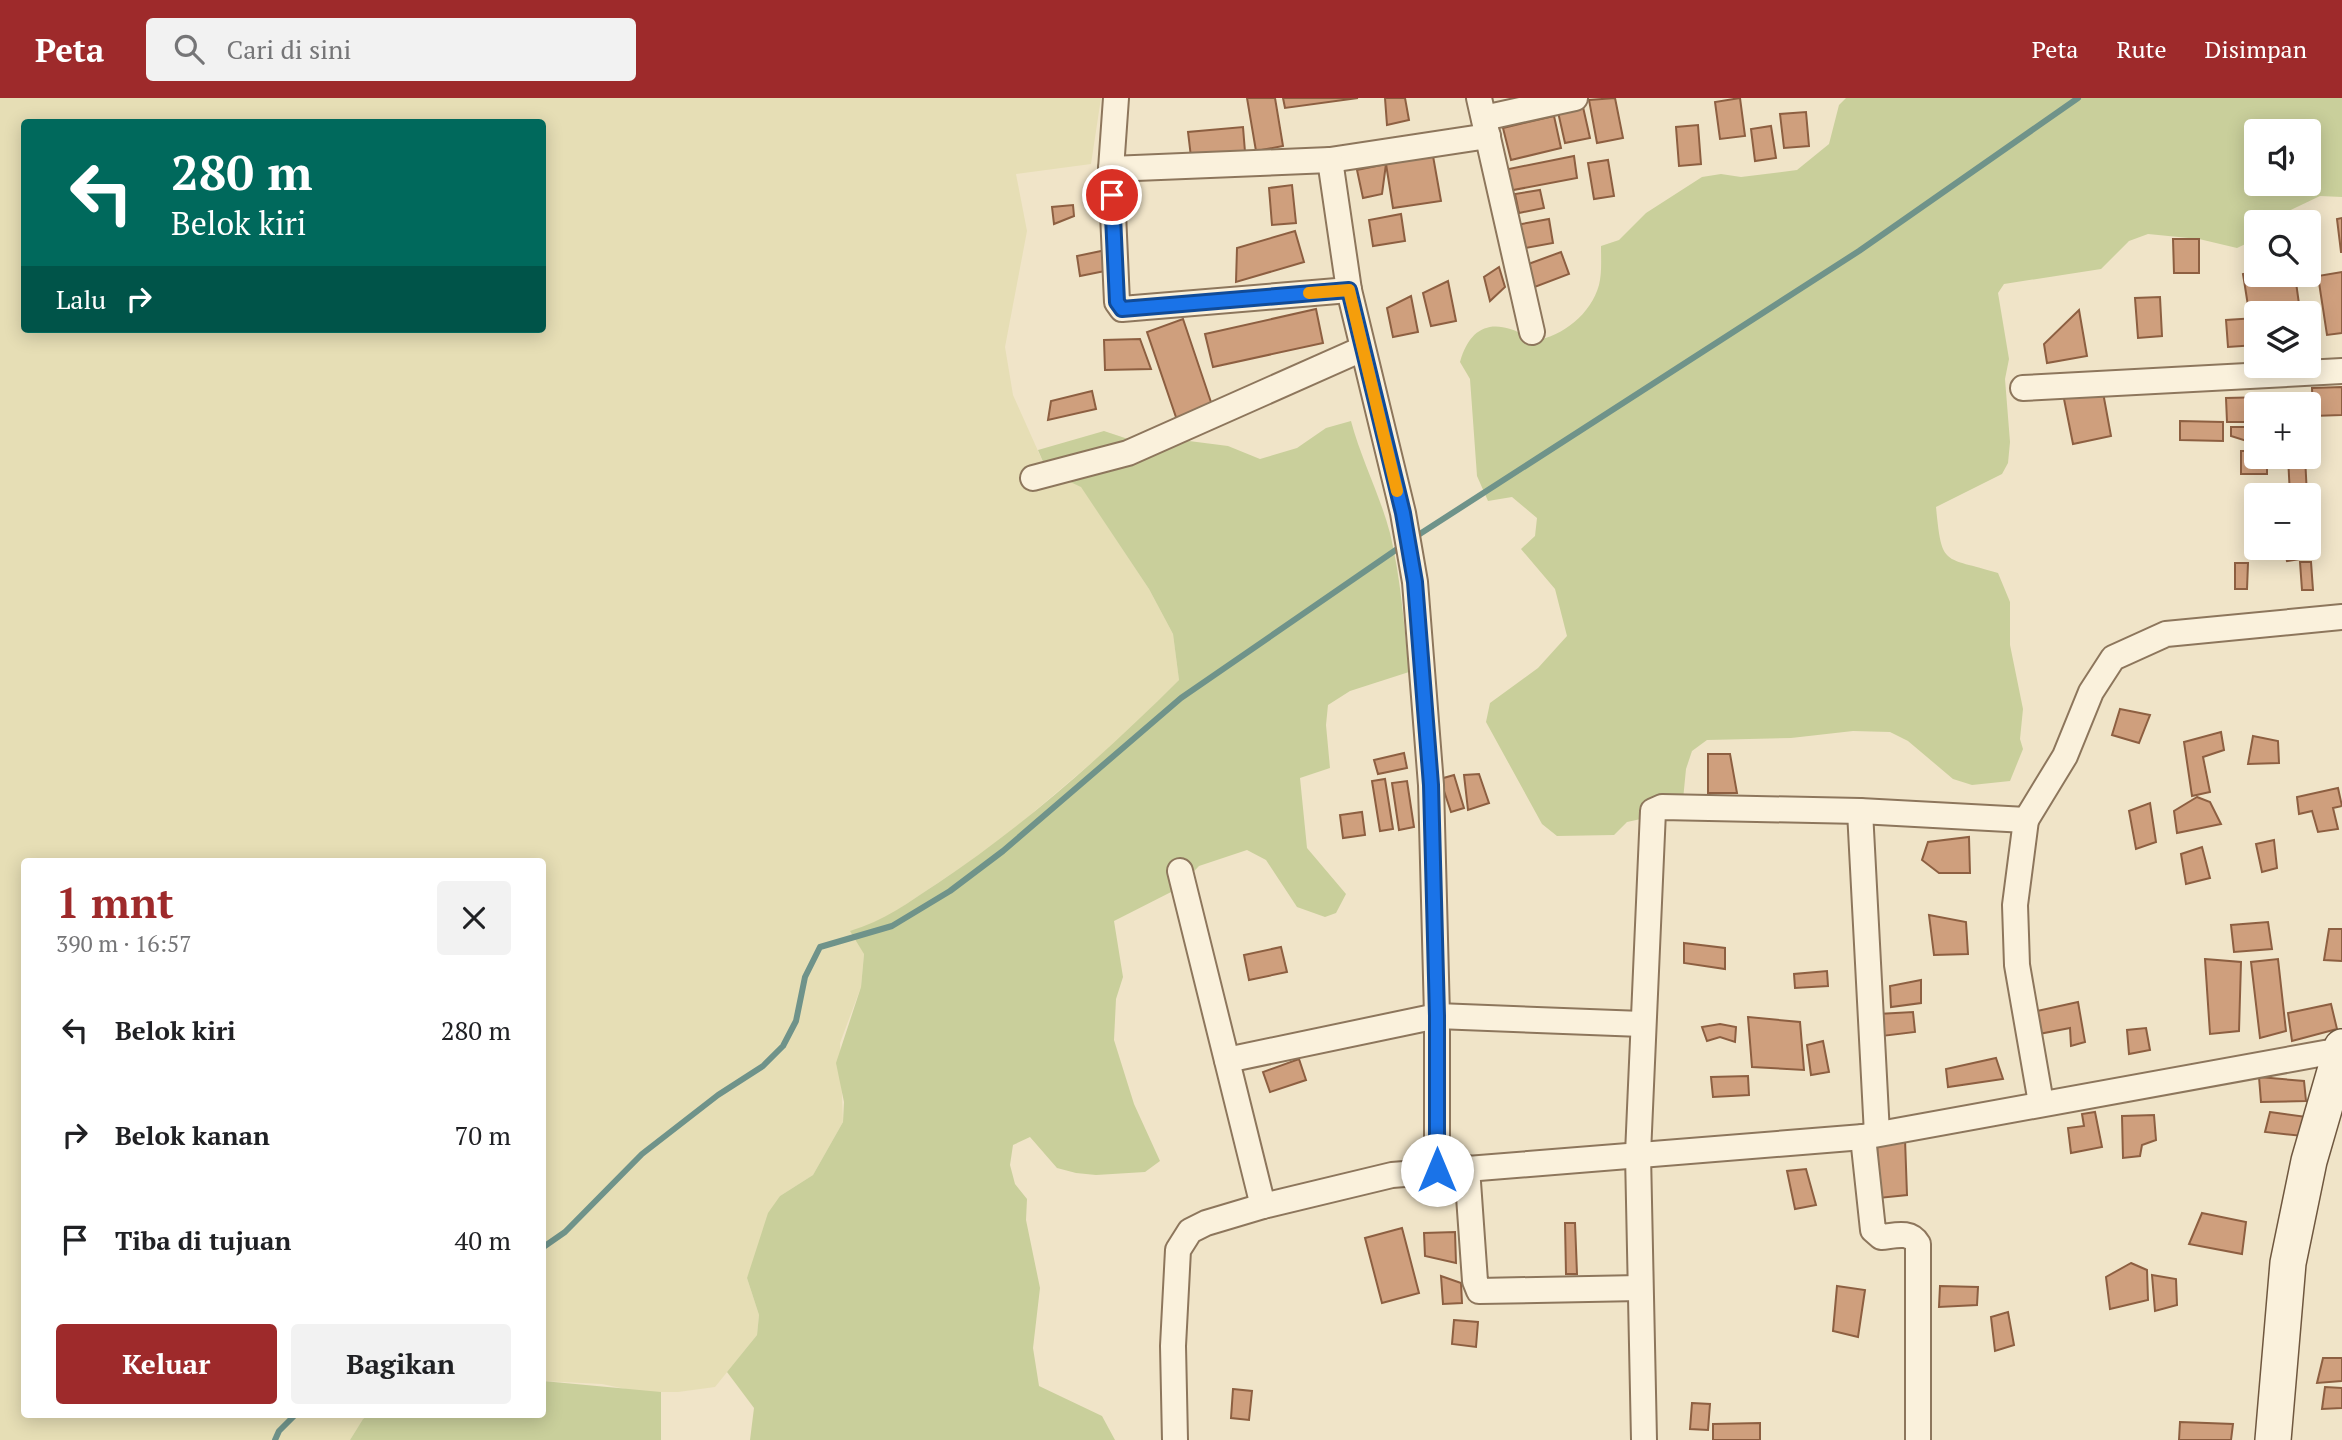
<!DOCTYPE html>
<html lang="id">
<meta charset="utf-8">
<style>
:root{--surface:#fff;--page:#f2f2f2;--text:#202124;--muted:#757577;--accent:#9e2a2b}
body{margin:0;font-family:"PT Serif",serif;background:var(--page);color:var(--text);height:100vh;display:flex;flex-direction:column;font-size:26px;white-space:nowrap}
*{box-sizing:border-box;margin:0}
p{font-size:23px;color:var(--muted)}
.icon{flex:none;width:38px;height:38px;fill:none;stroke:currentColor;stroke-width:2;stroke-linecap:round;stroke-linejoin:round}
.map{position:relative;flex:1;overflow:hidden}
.drawer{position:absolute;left:21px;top:760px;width:525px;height:560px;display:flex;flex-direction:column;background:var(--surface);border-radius:7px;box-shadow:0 4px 18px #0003}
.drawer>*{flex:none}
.guide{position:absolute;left:21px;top:21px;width:525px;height:214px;border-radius:7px;box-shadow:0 4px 18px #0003;background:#00695c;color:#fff;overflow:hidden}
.buttons{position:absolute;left:2244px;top:21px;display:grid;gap:14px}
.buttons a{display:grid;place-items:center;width:77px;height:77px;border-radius:7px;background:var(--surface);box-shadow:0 4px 18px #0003;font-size:35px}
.pin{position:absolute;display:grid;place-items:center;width:60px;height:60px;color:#fff;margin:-30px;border:4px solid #fff;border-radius:50%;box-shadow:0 2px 7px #0007}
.me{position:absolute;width:77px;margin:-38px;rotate:0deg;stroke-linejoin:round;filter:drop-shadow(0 0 5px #0008)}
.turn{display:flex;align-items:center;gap:24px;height:147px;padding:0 35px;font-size:32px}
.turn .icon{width:91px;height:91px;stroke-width:2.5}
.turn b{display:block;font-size:49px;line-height:60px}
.then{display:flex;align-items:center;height:66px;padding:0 35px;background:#0003;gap:14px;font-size:26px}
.round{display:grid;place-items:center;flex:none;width:74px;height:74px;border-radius:7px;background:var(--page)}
.summary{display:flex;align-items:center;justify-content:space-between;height:119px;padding:0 35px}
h1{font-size:42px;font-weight:700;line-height:52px;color:var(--accent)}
.button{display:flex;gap:14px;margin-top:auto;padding:14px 35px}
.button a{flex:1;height:80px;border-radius:7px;background:var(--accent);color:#fff;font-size:28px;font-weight:700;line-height:80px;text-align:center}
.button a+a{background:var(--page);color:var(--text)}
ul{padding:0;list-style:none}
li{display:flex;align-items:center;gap:21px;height:105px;padding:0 35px}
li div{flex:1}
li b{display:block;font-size:26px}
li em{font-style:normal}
header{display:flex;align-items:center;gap:42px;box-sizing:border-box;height:98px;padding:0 35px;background:var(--accent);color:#fff}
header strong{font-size:33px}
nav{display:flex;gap:38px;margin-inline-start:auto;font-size:24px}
.search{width:490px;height:63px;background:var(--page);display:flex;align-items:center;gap:18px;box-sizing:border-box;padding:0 24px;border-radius:7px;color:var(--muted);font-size:26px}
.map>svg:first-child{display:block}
</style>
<header>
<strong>Peta</strong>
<div class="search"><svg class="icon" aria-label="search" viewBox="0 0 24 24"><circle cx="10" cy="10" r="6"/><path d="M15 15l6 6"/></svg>Cari di sini</div>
<nav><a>Peta</a><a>Rute</a><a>Disimpan</a></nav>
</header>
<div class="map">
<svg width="2342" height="1342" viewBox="0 0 2342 1342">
<rect width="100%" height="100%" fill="#f0e4c8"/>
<path fill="#e6deb5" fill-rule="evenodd" d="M 0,0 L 1101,0 L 1091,66 L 1016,76 L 1027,133 L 1005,249 L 1013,297 L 1047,373 L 1081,388 L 1149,491 L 1173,536 L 1179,582 L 1123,638 L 996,746 L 878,825 L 851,833 L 864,855 L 861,889 L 840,945 L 843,1024 L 813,1077 L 780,1098 L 747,1180 L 759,1217 L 757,1237 L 715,1289 L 678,1294 L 640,1294 L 602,1286 L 543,1283 L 542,763 L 24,763 L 24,1316 L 370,1316 L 363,1321 L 350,1342 L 0,1342 ZM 24,24 L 542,24 L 542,231 L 24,231 Z"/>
<g fill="#c9cf9b" fill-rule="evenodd">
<path d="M 1846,0 L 2342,0 L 2342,99 L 2320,98 L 2266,124 L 2256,124 L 2254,142 L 2237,150 L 2199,141 L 2148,136 L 2129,143 L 2101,171 L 2004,186 L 1998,195 L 2009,261 L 2005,281 L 2010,344 L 2008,365 L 2002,376 L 1936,409 C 1942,470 1943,458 1998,475 L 2010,504 L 2010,547 L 2023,611 L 2020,641 L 2023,651 L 2010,683 L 1972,687 L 1953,681 L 1908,643 L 1890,634 L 1853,633 L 1791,640 L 1707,642 L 1692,653 L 1686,671 L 1682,712 L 1627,724 L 1614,737 L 1557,738 L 1542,726 L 1486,624 L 1490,605 L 1538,570 L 1567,538 L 1555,491 L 1521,451 L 1535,438 L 1537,420 L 1512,399 L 1488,403 L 1477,378 L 1470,281 L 1460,264 C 1472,221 1501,221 1534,243 C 1563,238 1591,216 1599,187 C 1602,175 1601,161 1601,148 L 1619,142 L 1646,115 L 1702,79 L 1721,76 L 1741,79 L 1797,72 L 1829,46 L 1839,7 ZM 2256,33 L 2308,33 L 2308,86 L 2256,86 Z"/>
<path d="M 1351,323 C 1361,361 1380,397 1390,435 C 1401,481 1404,527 1409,574 L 1350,593 L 1328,607 L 1326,627 L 1330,670 L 1300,680 L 1307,750 L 1346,796 L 1336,815 L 1325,819 L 1297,809 L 1266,762 L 1247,752 L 1199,768 L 1177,791 L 1114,823 L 1123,879 L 1116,901 L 1114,942 L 1134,1006 L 1160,1063 L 1145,1074 L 1096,1077 L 1076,1075 L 1057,1070 L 1030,1039 L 1013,1047 L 1010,1067 L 1015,1086 L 1027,1101 L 1026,1122 L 1040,1190 L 1033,1250 L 1039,1288 L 1102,1318 L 1115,1342 L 750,1342 L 754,1310 L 727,1274 L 757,1237 L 759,1217 L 747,1180 L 768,1115 L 780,1098 L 813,1077 L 843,1024 L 844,1004 L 836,965 L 861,889 L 864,856 L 850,833 C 884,823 909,804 938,785 C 1026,726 1105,656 1179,582 L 1173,536 L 1149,491 L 1081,389 L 1047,373 L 1038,352 L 1104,333 L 1149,348 L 1189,343 L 1228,348 L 1260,361 L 1297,350 L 1326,330 Z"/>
<path d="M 543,1283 L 661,1294 L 661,1342 L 350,1342 L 363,1321 L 370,1316 L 542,1316 Z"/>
</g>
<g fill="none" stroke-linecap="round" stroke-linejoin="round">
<g stroke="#6f938a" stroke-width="6">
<path d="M 1412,441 L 1859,153 L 2078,0"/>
<path d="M 542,1150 L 565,1134 L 642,1056 L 718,997 L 763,968 L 783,948 L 796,923 L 805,879 L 820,849 L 892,828 L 950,793 L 1003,753 L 1181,600 L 1403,447"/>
<path d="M 275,1342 L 279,1333 L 296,1316"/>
</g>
</g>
<g fill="#cf9f7d" stroke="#8d5f41" stroke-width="2">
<path d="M 1247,0 L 1275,0 L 1283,48 L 1256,53 Z"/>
<path d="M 1283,0 L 1358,0 L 1285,10 Z"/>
<path d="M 1385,0 L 1405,0 L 1409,22 L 1387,27 Z"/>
<path d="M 1615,0 L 1623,40 L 1597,45 L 1589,2 Z"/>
<path d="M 1740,0 L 1745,38 L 1720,41 L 1715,4 Z"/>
<path d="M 1583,9 L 1590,40 L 1565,45 L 1558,14 Z"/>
<path d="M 1806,14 L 1809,48 L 1784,50 L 1780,16 Z"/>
<path d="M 1554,18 L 1561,50 L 1511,62 L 1503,30 Z"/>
<path d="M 1698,27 L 1701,66 L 1679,68 L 1676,29 Z"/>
<path d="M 1771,28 L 1776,60 L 1755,63 L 1751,31 Z"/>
<path d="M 1243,29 L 1245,54 L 1191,59 L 1188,34 Z"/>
<path d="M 1433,58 L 1441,103 L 1393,110 L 1386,66 Z"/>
<path d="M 1574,58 L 1577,80 L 1508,93 L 1504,72 Z"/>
<path d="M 1608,62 L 1614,98 L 1594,101 L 1588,65 Z"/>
<path d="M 1386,66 L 1382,96 L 1363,100 L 1357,72 Z"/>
<path d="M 1292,87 L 1296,125 L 1272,127 L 1269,90 Z"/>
<path d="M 1540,92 L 1544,110 L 1519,115 L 1515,96 Z"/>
<path d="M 1073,107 L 1074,118 L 1054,126 L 1052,109 Z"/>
<path d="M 1401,116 L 1405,143 L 1373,148 L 1369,122 Z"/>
<path d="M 2342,120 L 2342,154 L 2341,154 L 2337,121 Z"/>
<path d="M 1549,121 L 1553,145 L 1520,151 L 1516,127 Z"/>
<path d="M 1295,133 L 1304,164 L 1236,184 L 1237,150 Z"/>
<path d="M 2173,141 L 2199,141 L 2199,175 L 2174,175 Z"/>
<path d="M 1106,152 L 1110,172 L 1080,178 L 1077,158 Z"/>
<path d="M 1561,154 L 1569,176 L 1532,190 L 1523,168 Z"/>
<path d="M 1499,169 L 1505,189 L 1490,203 L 1484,179 Z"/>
<path d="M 2256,174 L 2256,177 L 2295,177 L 2299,206 L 2249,214 L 2243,176 Z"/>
<path d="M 2342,174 L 2342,235 L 2327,237 L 2318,178 Z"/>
<path d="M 1448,183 L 1456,223 L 1431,228 L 1423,195 Z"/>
<path d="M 1411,198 L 1418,234 L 1393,239 L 1387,210 Z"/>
<path d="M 2160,199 L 2162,238 L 2138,240 L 2135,200 Z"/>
<path d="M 1316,211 L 1323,245 L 1213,269 L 1205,236 Z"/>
<path d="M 2079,212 L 2087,258 L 2047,265 L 2044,246 Z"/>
<path d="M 2256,220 L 2256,247 L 2228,249 L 2226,222 Z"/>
<path d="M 1183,221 L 1214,313 L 1178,325 L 1147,234 Z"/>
<path d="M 1140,241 L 1151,271 L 1105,272 L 1104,242 Z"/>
<path d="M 2102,289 L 2111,338 L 2073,346 L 2063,296 Z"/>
<path d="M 2342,289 L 2342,317 L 2313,318 L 2312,290 Z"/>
<path d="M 1092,293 L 1096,311 L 1048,322 L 1051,303 Z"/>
<path d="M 2267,299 L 2267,306 L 2256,306 L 2256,324 L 2227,324 L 2226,300 Z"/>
<path d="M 2180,323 L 2223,324 L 2223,343 L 2180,342 Z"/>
<path d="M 2231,329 L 2256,329 L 2256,346 L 2231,338 Z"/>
<path d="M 2241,353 L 2256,353 L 2256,359 L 2267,359 L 2267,376 L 2241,376 Z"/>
<path d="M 2288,359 L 2305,359 L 2307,397 L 2290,397 Z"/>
<path d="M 2308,439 L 2313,459 L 2287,463 L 2284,450 L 2308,450 Z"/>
<path d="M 2300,464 L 2311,464 L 2313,492 L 2302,492 Z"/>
<path d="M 2235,465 L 2248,465 L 2247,491 L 2235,491 Z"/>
<path d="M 2120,611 L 2150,617 L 2139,645 L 2112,637 Z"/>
<path d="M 2221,634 L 2224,652 L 2203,659 L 2210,694 L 2192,698 L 2184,644 Z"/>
<path d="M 2253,638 L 2278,643 L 2279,665 L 2248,666 Z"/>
<path d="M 1404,655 L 1407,670 L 1378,676 L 1374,662 Z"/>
<path d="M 1708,656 L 1730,656 L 1737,695 L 1708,695 Z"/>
<path d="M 1479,676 L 1489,705 L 1468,712 L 1464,677 Z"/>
<path d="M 1454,677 L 1464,710 L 1451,714 L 1440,681 Z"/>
<path d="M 1385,681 L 1393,731 L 1380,733 L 1372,683 Z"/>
<path d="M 1407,683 L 1414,729 L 1399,732 L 1392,685 Z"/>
<path d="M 2338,690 L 2342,708 L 2333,710 L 2338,731 L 2318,734 L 2312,713 L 2299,716 L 2297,699 Z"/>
<path d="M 2197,699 L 2210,704 L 2221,726 L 2177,735 L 2174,713 Z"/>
<path d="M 2150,705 L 2156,744 L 2136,751 L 2129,713 Z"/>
<path d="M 1362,714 L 1365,737 L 1343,740 L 1340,717 Z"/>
<path d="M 1969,739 L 1970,775 L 1939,775 L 1922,762 L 1928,744 Z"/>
<path d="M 2274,742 L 2277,770 L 2262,774 L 2256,746 Z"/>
<path d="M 2202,749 L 2210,780 L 2186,786 L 2181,756 Z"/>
<path d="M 1929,817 L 1966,824 L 1968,856 L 1934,857 Z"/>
<path d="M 2268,824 L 2272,851 L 2234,854 L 2231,827 Z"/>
<path d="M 2329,831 L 2342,831 L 2342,863 L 2324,862 Z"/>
<path d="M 1684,845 L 1725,850 L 1725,871 L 1684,865 Z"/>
<path d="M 1281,849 L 1287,874 L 1249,882 L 1244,857 Z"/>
<path d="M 2205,861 L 2241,864 L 2239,933 L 2210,936 Z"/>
<path d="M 2278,861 L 2286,933 L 2260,940 L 2251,864 Z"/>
<path d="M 1827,873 L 1828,888 L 1795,890 L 1794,876 Z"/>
<path d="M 1921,882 L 1921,905 L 1891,909 L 1890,888 Z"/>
<path d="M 2078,904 L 2085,944 L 2071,948 L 2070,930 L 2039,936 L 2037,913 Z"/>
<path d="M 2331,906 L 2337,931 L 2292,943 L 2288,915 Z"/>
<path d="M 1913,914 L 1915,934 L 1882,938 L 1878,916 Z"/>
<path d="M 1748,919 L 1800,924 L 1804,972 L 1752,969 Z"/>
<path d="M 1720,926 L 1736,929 L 1735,944 L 1720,939 L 1707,943 L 1702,929 Z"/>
<path d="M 2146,930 L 2150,952 L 2129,956 L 2127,932 Z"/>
<path d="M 1823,943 L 1829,974 L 1811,977 L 1807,947 Z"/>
<path d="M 1996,960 L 2003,981 L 1948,989 L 1946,971 Z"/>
<path d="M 1299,961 L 1306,982 L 1270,994 L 1263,974 Z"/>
<path d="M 1748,978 L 1749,997 L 1713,999 L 1711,979 Z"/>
<path d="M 2259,979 L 2304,983 L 2306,1003 L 2261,1004 Z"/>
<path d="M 2095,1014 L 2102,1049 L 2071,1055 L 2068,1030 L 2084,1028 L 2082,1016 Z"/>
<path d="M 2270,1014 L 2307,1019 L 2303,1038 L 2265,1034 Z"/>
<path d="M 2154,1017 L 2156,1042 L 2142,1047 L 2140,1058 L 2123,1060 L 2122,1018 Z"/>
<path d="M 1905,1041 L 1907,1097 L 1879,1100 L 1877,1045 Z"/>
<path d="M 1806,1071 L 1816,1107 L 1795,1111 L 1787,1073 Z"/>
<path d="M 2202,1115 L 2246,1124 L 2242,1156 L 2189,1146 Z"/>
<path d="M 1565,1125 L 1575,1125 L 1577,1176 L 1566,1176 Z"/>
<path d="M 1402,1130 L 1419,1195 L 1382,1205 L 1365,1140 Z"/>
<path d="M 1455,1134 L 1456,1165 L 1425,1158 L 1424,1135 Z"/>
<path d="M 2131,1165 L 2147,1172 L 2148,1202 L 2110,1211 L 2106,1179 Z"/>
<path d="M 2152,1177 L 2176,1181 L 2177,1207 L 2155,1213 Z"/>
<path d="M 1441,1178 L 1461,1185 L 1462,1205 L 1443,1206 Z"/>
<path d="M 1837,1188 L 1865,1192 L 1858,1239 L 1833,1233 Z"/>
<path d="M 1940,1188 L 1978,1189 L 1977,1207 L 1939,1209 Z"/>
<path d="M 2008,1214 L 2014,1247 L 1995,1253 L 1991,1219 Z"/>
<path d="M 1454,1222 L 1478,1224 L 1476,1249 L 1452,1246 Z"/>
<path d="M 2323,1260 L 2342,1260 L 2342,1283 L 2317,1285 Z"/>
<path d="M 2325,1289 L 2342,1290 L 2342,1310 L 2322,1311 Z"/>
<path d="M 1233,1291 L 1252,1293 L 1249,1322 L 1231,1320 Z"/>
<path d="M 1692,1305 L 1710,1306 L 1708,1332 L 1690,1331 Z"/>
<path d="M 2180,1324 L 2233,1326 L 2231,1342 L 2179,1342 Z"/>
<path d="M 1760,1325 L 1760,1342 L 1713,1342 L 1713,1326 Z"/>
</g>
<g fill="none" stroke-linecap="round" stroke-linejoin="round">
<defs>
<g id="street">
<path d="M 1116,0 L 1111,71 L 1330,62 L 1488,38"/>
<path d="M 1479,0 L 1532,234"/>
<path d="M 1484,20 L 1575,0"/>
<path d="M 1330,62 L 1349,192 L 1403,415 L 1415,484 L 1431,687 L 1437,918 L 1437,1072"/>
<path d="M 1111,71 L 1117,204 L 1122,211 L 1349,192"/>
<path d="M 2023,290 L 2342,273"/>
<path d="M 1033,380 L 1128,355 L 1362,251"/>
<path d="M 1860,713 L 1877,1036"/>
<path d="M 2026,722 L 2015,807 L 2017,867 L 2041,1005"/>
<path d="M 1180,773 L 1263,1108"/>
<path d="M 1227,962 L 1437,918 L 1642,926"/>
<path d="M 1863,1039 L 1873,1132 L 1881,1139 C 1894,1138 1910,1132 1918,1146 L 1918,1342"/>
<path d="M 1467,1070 L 1475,1183 L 1479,1193 L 1640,1190"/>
<path d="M 1175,1342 L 1173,1248 L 1178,1152 L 1190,1133 L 1206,1125 L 1263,1108 L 1392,1077 L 1863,1039 L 2341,952"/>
<path d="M 1644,1342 L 1638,1056 L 1653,713 L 1662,709 L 1860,713 L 2026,722 L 2065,658 L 2091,594 L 2113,560 L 2166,536 L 2342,519"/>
</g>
<path id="secondary" d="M 2273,1342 L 2288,1165 L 2309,1063 L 2342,949"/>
</defs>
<use href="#street" stroke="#8d765c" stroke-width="28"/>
<use href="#secondary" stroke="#6f573f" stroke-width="38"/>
<use href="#street" stroke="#faf1dc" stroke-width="24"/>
<use href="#secondary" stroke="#faf1dc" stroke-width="35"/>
</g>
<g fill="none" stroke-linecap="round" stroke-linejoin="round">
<defs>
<path id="route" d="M 1112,97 L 1117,204 L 1122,211 L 1349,192 L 1403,415 L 1415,484 L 1431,687 L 1437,918 L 1437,1072"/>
</defs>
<use href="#route" stroke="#114b97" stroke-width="18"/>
<use href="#route" stroke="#1a73e8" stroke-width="12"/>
<path stroke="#f59e0b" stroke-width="12" d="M 1309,195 L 1349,192 L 1397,393"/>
</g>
</svg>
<div class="buttons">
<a><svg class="icon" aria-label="sound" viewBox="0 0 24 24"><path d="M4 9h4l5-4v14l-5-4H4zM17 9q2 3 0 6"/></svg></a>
<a><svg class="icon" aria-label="search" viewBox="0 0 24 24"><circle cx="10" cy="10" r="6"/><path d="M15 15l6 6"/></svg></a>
<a><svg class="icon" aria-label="layers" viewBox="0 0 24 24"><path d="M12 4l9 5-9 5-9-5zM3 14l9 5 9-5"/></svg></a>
<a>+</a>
<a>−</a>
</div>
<div class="pin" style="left:1112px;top:97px;background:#d93025"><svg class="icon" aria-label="arrive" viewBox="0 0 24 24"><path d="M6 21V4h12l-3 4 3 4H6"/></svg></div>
<svg class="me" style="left:1437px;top:1072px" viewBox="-20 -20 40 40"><circle r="19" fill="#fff"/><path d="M0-13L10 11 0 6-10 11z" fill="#1a73e8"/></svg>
<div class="guide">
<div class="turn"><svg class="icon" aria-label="left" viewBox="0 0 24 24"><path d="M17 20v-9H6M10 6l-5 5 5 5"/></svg><div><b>280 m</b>Belok kiri</div></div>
<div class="then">Lalu<svg class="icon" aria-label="right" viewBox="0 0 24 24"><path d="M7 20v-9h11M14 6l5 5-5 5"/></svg></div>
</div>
<section class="drawer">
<div class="summary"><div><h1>1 mnt</h1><p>390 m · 16:57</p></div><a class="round"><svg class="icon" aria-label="close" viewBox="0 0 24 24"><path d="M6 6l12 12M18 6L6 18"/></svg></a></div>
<ul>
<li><svg class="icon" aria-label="left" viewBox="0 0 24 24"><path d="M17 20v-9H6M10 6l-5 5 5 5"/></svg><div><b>Belok kiri</b></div><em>280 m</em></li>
<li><svg class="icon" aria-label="right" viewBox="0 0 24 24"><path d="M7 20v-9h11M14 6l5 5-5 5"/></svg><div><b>Belok kanan</b></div><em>70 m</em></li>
<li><svg class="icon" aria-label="arrive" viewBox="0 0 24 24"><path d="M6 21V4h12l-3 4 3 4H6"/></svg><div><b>Tiba di tujuan</b></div><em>40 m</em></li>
</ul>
<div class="button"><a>Keluar</a><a>Bagikan</a></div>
</section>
</div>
